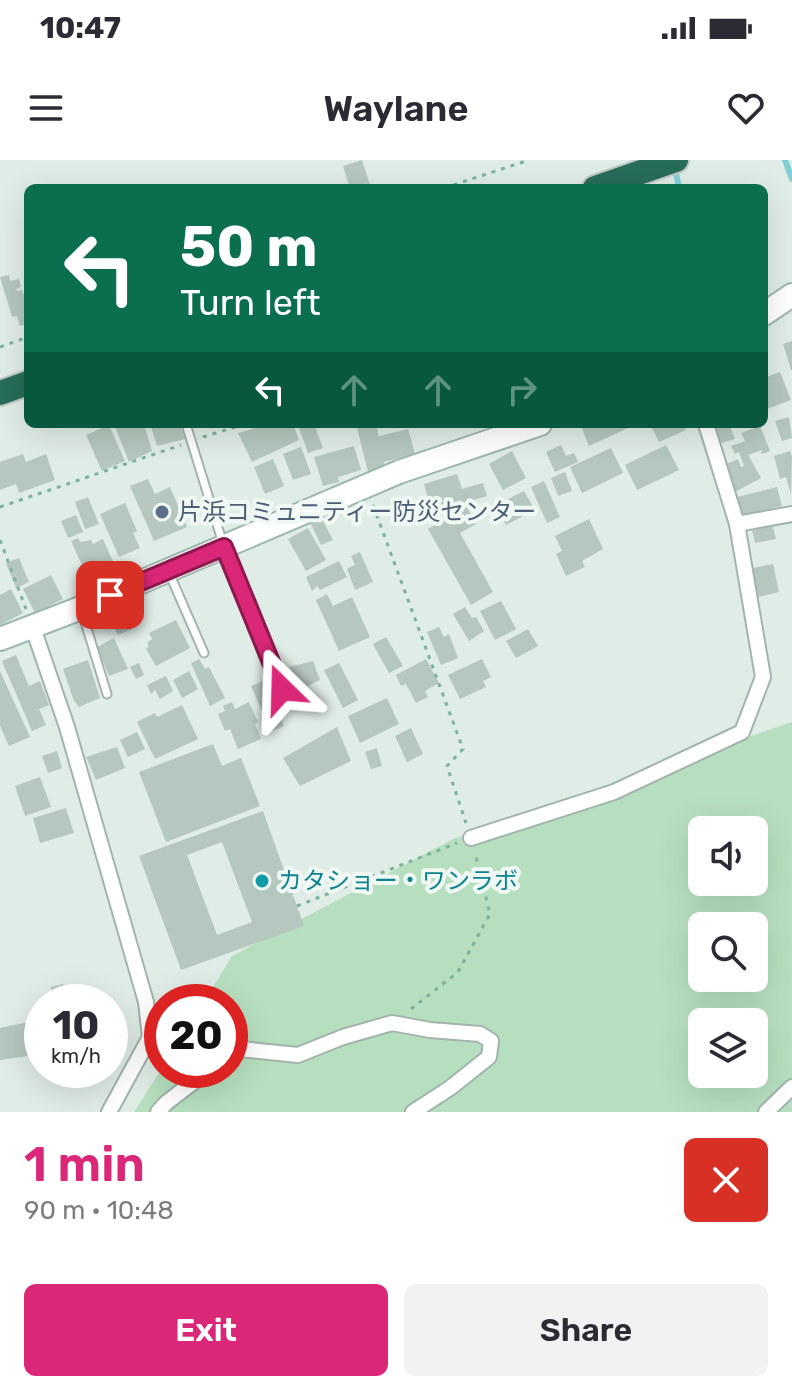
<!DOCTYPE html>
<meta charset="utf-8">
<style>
:root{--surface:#fff;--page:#f2f2f3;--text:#2b2b33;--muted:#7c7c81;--accent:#db2777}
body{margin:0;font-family:Rubik,"Noto Sans JP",sans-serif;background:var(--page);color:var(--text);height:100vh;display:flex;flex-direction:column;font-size:30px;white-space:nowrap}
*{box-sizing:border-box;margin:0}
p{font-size:26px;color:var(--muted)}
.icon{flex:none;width:44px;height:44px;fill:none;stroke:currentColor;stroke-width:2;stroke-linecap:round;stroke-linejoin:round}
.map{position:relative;height:952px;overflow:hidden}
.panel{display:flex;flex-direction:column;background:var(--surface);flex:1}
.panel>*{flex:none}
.banner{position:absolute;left:24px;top:24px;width:744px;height:244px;border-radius:12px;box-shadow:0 8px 32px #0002;background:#0b6e4f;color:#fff;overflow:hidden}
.controls{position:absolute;left:688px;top:656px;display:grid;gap:16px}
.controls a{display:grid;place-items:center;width:80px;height:80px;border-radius:12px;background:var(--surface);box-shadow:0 8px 32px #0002;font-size:40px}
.speed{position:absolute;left:24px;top:824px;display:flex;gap:16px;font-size:40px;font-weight:700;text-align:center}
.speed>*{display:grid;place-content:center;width:104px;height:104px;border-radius:50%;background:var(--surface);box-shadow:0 8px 32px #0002;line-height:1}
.speed small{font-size:20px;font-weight:400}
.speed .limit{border:12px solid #d22;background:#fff;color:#111}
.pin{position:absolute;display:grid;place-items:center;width:68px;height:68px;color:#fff;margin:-34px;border-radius:16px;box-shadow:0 4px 12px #0006}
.me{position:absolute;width:88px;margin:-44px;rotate:338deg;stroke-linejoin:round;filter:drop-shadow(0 0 6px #0008)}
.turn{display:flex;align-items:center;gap:28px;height:168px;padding:0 24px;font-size:36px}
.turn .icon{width:104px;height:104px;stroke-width:2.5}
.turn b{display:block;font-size:56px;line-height:68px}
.lanes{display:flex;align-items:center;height:76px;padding:0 24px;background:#0003;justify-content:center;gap:40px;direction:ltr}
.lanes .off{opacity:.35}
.round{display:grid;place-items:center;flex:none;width:84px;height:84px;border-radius:12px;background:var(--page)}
.headline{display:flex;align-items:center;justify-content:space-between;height:136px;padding:0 24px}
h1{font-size:48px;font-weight:600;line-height:60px;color:var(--accent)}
.button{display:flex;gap:16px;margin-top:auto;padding:16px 24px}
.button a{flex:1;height:92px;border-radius:12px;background:var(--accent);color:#fff;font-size:32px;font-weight:600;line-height:92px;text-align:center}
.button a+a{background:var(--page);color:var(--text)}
.status{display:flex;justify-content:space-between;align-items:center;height:56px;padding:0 40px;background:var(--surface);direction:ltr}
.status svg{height:22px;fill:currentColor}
header{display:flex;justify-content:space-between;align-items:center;height:104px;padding:0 24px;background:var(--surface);font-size:36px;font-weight:600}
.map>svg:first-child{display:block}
</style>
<div class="status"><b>10:47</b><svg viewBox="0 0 49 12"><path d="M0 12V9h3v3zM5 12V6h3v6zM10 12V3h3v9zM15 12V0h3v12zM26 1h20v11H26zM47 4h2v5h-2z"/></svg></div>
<header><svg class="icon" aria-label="menu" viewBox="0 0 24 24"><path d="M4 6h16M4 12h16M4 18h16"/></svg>Waylane<svg class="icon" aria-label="heart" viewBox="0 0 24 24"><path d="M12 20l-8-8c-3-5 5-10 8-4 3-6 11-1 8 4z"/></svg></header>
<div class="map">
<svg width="792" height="952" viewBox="0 0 792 952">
<rect width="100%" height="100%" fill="#e0ece6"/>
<path fill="#b6dfbf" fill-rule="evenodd" d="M 792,562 L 792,952 L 134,952 L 162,908 L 230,910 L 230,842 L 204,842 L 232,796 L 453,679 ZM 702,670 L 754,670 L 754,722 L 702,722 ZM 702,766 L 754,766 L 754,818 L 702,818 ZM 702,862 L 754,862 L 754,914 L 702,914 Z"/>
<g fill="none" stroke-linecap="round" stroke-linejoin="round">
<g stroke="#82cfd6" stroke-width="6">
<path d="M 785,0 L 792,19"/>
<path d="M 675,8 L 679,28"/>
</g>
</g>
<g fill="#b5c7be" fill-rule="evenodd">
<path d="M 362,0 L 371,28 L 350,28 L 343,6 Z"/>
<path d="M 9,115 L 10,121 L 19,119 L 21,127 L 16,129 L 17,131 L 22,130 L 24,135 L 28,134 L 28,164 L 20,166 L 17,156 L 12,157 L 0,117 Z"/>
<path d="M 792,181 L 792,210 L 791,210 L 783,184 Z"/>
<path d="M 780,212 L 791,240 L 764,250 L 764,218 Z"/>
<path d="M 789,257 L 792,278 L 782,281 L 775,261 Z"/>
<path d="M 114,264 L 144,264 L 152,291 L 129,302 Z"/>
<path d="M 150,264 L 180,264 L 185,279 L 157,286 Z"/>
<path d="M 271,264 L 293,264 L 299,280 L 252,302 L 238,273 Z"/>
<path d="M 301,264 L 314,264 L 323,288 L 308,293 L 298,265 Z"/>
<path d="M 356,264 L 376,264 L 379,276 L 408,269 L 415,294 L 384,302 L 385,308 L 368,312 Z"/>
<path d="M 580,264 L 627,264 L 628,268 L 589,286 Z"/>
<path d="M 650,264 L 683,264 L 686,270 L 659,282 Z"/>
<path d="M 714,264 L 729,264 L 735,279 L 721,283 Z"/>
<path d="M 109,265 L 125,301 L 102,311 L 86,275 Z"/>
<path d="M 760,266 L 770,291 L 761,294 L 762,290 L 748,295 L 761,318 L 735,332 L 724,305 L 738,299 L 741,307 L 744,306 L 739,292 L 735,294 L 731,286 L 745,281 L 741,273 Z"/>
<path d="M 561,285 L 566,296 L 574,293 L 578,302 L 555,312 L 546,292 Z"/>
<path d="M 666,285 L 679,310 L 637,330 L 625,305 Z"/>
<path d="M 354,286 L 361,310 L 338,317 L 339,322 L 323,326 L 314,297 Z"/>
<path d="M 301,287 L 311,314 L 293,320 L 283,294 Z"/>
<path d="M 611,288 L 623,313 L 582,333 L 570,307 Z"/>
<path d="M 512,291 L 526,318 L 503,330 L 489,304 Z"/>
<path d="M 790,291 L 792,297 L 791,334 L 786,317 L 780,319 L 774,296 Z"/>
<path d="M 23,294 L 26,302 L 46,294 L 55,320 L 19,333 L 16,324 L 0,330 L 0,302 Z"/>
<path d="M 273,299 L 284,326 L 265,334 L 254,307 Z"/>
<path d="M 565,312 L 572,331 L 558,336 L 551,318 Z"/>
<path d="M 457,314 L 462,329 L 483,323 L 487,336 L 432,353 L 424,324 Z"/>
<path d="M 148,319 L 155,334 L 170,327 L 187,367 L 154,381 L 130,326 Z"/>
<path d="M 544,321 L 560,357 L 547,363 L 531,327 Z"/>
<path d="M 777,327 L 782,346 L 742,356 L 737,337 Z"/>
<path d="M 524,331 L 535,350 L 506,365 L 497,349 L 510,342 L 508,339 Z"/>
<path d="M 88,337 L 99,364 L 85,369 L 75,342 Z"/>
<path d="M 125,343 L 137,371 L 133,373 L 140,388 L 119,397 L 100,354 Z"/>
<path d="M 467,347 L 476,364 L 460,373 L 493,432 L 471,445 L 428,369 Z"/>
<path d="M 76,355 L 83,372 L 68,378 L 61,361 Z"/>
<path d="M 321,357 L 333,380 L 321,385 L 310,362 Z"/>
<path d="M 589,359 L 603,389 L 582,401 L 585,407 L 566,416 L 556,394 L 562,391 L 555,376 Z"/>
<path d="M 773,366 L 776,379 L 755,383 L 752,370 Z"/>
<path d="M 308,368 L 326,400 L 306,411 L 288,379 Z"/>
<path d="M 78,378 L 80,382 L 91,380 L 93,384 L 103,379 L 115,406 L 96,415 L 93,408 L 85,412 L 71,381 Z"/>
<path d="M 360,392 L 373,422 L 355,430 L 347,409 L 355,405 L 351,396 Z"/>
<path d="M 19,398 L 29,422 L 16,428 L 6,403 Z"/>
<path d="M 339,401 L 347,417 L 320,430 L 317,426 L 312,431 L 306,417 Z"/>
<path d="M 773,404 L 779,432 L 758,437 L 752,408 Z"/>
<path d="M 51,415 L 63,439 L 35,453 L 23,429 Z"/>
<path d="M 11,429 L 23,453 L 0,465 L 0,435 Z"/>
<path d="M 327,434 L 333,446 L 352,437 L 370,477 L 339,491 L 316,440 Z"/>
<path d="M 118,441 L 132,469 L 118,475 L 104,449 Z"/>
<path d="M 501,441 L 516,469 L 495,480 L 480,451 Z"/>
<path d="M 465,447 L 472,458 L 476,457 L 484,471 L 469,481 L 453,454 Z"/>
<path d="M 176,460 L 190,488 L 156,506 L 146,489 L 149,487 L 147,483 L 152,479 L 149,473 Z"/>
<path d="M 439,467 L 444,477 L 449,474 L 458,498 L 441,505 L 427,472 Z"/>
<path d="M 528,469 L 538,486 L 516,498 L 506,481 Z"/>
<path d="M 386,477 L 403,506 L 389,513 L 373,484 Z"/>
<path d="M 114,478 L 128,509 L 109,516 L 97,487 Z"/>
<path d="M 16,495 L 29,526 L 40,521 L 49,545 L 39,549 L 46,565 L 32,571 L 2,501 Z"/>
<path d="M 199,499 L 205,509 L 209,507 L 225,538 L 210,546 L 191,503 Z"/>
<path d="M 426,499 L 439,523 L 425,531 L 428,537 L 416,543 L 406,524 L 401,526 L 396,515 Z"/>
<path d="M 482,499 L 491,517 L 483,521 L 486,527 L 460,539 L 448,515 Z"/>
<path d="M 88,500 L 100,538 L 79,547 L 74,541 L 63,509 Z"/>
<path d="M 313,501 L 320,520 L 300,530 L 289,507 Z"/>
<path d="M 139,503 L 144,515 L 136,519 L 130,507 Z"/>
<path d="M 339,503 L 358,540 L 343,548 L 324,510 Z"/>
<path d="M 0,511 L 30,577 L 9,586 L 0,566 Z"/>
<path d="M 189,511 L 198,529 L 182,538 L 173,520 Z"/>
<path d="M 166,516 L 173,531 L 160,539 L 155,530 L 151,534 L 147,525 Z"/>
<path d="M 263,521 L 284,566 L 271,571 L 251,526 Z"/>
<path d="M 387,538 L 399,564 L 360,583 L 348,556 Z"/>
<path d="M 232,542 L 235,549 L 249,542 L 258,562 L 255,564 L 261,579 L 238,589 L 230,569 L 225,571 L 218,554 L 225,551 L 223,546 Z"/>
<path d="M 182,545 L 198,579 L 155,599 L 137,562 L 155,553 L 157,557 Z"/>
<path d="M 337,567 L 351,601 L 300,626 L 283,598 Z"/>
<path d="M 411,568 L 423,594 L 407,602 L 395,576 Z"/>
<path d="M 137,572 L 145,589 L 128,597 L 120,580 Z"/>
<path d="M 213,584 L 222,606 L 241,598 L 260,646 L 166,682 L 139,612 Z"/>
<path d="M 117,587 L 125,608 L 96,620 L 86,597 Z"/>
<path d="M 377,588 L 382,606 L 371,609 L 365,592 Z"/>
<path d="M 57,591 L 62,608 L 48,613 L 42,596 Z"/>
<path d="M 40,617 L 51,647 L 25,656 L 15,626 Z"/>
<path d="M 66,648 L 74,673 L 40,683 L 33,658 Z"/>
<path d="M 263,651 L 304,766 L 181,810 L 139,696 ZM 222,682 L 252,762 L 217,775 L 187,695 Z"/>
<path d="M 63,824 L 68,842 L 51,842 L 51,827 Z"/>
<path d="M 162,843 L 162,877 L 161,877 L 152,846 Z"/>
<path d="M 38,860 L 42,874 L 42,894 L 0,900 L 0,868 Z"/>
<path d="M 113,866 L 122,897 L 110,901 L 110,867 Z"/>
</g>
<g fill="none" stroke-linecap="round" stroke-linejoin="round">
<defs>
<g id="lane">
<path d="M 186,264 L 224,387 L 282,529"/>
<path d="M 170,415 L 204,493"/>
<path d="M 82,452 L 107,534"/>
</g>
<g id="street">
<path d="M 737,364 L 792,354"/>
<path d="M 33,468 L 67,567 L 146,842 L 150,877 L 109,952"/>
<path d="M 471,678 L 614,632 L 742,572 L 763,517 L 737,364 L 706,264"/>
<path d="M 230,895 L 240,889 L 298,895 L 343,877 L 392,863 L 430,870 L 480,874 L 491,881 L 489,897 L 450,928 L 413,952"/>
<path d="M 158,952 L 166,943 L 209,910"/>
<path d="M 766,952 L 792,927"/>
</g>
<g id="secondary">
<path d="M 764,154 L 792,135"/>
<path d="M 0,479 L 73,451 L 399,312 L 540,264"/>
</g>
<g id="highway">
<path d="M 595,28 L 676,0"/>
<path d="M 0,233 L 28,223"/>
</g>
</defs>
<use href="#lane" stroke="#a2b4ad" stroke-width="11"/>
<use href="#street" stroke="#a2b4ad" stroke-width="18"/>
<use href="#secondary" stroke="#9db9ad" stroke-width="26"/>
<use href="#highway" stroke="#c0c9c6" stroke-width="28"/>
<g stroke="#7db39e" stroke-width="3" stroke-dasharray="4 6" stroke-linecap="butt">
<path d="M 444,28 L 529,0"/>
<path d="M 0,187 L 28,177"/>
<path d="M 203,277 L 245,264"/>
<path d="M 373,345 L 463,589 L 447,606 L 466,663"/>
<path d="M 0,347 L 181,285"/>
<path d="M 0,380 L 26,449"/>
<path d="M 297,746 L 457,683"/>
<path d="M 411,849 L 458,812 L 490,754 L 475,693"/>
</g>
<use href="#lane" stroke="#fff" stroke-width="7"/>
<use href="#street" stroke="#fff" stroke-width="14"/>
<use href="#secondary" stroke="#fff" stroke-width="22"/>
<use href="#highway" stroke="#286c5a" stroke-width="24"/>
</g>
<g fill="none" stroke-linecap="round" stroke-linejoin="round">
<defs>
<path id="route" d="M 110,435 L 224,387 L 282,529"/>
</defs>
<use href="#route" stroke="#8e194d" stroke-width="20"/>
<use href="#route" stroke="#db2777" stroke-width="14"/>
</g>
<circle fill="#5c6f8a" stroke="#f0f8f4" stroke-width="3" cx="162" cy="352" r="8"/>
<circle fill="#0f9aa8" stroke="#f0f8f4" stroke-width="3" cx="262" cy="721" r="8"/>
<g text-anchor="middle" stroke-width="8" stroke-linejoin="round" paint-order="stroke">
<g font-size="24" fill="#4e5e75" stroke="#f0f8f4" text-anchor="start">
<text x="178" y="360">片浜コミュニティー防災センター</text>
</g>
<g font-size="24" fill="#0d838f" stroke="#f0f8f4" text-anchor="start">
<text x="278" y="729">カタショー・ワンラボ</text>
</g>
</g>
</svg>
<div class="controls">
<a><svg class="icon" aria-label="sound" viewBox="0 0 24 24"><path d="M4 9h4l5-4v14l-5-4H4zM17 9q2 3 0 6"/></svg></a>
<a><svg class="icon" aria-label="search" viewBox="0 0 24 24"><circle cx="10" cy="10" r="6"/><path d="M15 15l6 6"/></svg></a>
<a><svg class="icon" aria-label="layers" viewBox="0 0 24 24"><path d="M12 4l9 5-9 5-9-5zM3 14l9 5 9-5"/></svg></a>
</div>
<div class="speed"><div>10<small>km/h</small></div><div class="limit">20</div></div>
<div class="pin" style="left:110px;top:435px;background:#d93025"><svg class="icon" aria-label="arrive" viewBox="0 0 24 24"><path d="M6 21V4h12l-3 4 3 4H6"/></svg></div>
<svg class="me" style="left:282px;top:529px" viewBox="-20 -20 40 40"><path d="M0-17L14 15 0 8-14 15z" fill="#db2777" stroke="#fff" stroke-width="4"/></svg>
<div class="banner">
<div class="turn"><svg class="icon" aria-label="left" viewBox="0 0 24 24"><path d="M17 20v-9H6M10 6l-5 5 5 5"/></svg><div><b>50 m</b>Turn left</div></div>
<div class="lanes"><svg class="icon" aria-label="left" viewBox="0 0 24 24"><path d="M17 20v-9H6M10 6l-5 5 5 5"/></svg><svg class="icon off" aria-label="ahead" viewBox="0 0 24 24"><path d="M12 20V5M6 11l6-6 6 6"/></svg><svg class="icon off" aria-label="ahead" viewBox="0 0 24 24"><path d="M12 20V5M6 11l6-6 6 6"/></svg><svg class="icon off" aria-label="right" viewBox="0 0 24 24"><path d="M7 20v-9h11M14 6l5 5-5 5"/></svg></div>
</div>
</div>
<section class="panel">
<div class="headline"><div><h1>1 min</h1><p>90 m · 10:48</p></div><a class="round" style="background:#d93025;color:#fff"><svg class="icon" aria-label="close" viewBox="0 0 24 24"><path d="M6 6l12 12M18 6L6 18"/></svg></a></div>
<div class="button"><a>Exit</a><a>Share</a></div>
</section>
